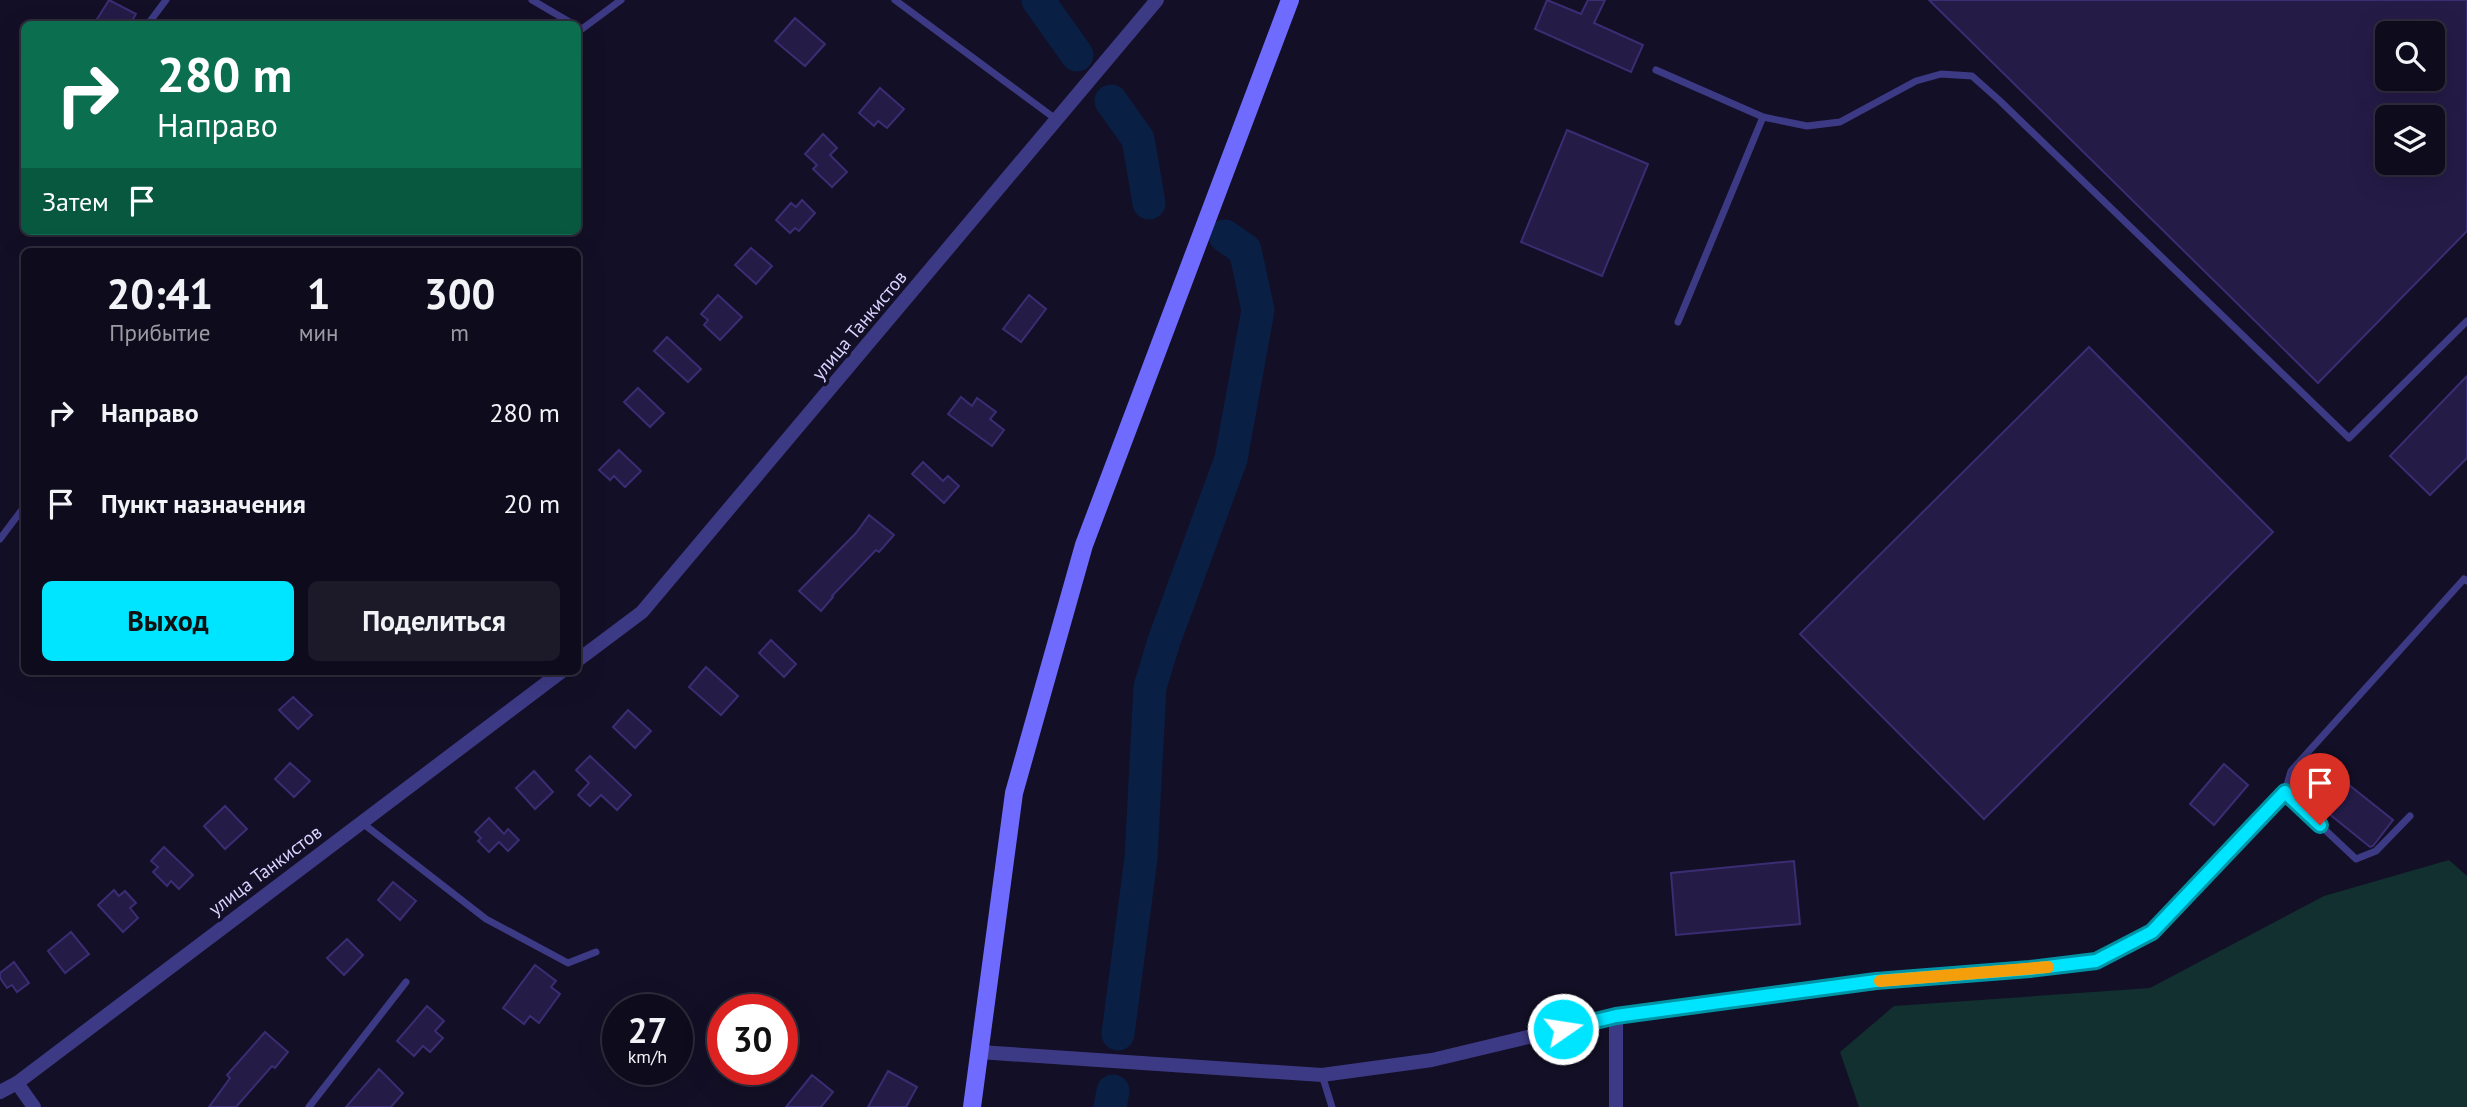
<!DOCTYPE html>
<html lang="ru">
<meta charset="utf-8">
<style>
:root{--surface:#0e0b1c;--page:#1c1929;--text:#f1f3f6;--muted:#9b9ba3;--line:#2e2b3b;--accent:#00e5ff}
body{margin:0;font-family:"PT Sans",sans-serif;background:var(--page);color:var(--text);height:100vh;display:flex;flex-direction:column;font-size:26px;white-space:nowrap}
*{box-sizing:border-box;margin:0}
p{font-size:23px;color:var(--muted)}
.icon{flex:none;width:38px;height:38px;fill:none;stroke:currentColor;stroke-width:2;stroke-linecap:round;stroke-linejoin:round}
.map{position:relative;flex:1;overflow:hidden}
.sheet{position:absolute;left:21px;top:248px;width:560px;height:427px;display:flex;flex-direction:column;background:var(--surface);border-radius:10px;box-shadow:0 7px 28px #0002,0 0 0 2px var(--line)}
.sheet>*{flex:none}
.top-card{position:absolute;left:21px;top:21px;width:560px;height:214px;border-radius:10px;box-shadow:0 7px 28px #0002,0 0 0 2px var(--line);background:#0b6e4f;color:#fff;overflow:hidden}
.controls{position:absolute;left:2375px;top:21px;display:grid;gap:14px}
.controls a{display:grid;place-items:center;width:70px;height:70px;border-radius:10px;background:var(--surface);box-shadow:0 7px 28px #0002,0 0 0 2px var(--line);font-size:35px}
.speed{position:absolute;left:602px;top:994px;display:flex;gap:14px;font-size:35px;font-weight:700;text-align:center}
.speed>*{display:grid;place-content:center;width:91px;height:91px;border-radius:50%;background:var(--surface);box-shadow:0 7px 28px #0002,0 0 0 2px var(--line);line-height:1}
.speed small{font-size:18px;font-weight:400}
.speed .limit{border:10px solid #d22;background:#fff;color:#111}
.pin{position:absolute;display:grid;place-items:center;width:60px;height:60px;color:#fff;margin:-72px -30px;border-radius:50% 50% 50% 0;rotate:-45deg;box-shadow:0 0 7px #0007}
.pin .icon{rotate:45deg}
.me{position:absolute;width:77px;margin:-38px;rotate:77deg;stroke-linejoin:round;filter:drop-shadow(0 0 5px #0008)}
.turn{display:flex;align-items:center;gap:24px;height:147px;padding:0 21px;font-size:32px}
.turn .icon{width:91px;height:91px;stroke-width:2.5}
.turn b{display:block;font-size:49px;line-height:60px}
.then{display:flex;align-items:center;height:66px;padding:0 21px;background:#0003;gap:14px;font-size:26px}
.eta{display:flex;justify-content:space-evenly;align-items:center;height:119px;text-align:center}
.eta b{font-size:42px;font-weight:700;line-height:49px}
.button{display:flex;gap:14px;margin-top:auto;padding:14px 21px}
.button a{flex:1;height:80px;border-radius:10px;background:var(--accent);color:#111;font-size:28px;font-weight:700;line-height:80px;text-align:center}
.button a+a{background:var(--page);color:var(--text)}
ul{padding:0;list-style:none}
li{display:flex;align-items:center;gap:21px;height:91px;padding:0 21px}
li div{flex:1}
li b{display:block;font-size:26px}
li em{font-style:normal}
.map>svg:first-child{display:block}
</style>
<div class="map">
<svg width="2467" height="1107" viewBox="0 0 2467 1107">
<rect width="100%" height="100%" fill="#130f26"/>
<path fill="#12302f" d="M 2449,860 L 2467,876 L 2467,1107 L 1859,1107 L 1840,1052 L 1894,1006 L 2150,988 L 2324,896 Z"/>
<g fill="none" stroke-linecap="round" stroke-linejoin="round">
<g stroke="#0a1f44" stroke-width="33">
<path d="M 1038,0 L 1077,55"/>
<path d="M 1111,101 L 1138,139 L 1149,203"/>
<path d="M 1118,1034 L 1141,858 L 1150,687 L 1164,641 L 1231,459 L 1258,310 L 1245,250 L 1225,236"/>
<path d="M 1110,1107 L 1113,1091"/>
</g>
</g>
<g fill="#241b47" stroke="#3b2d73" stroke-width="2" fill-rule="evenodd">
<path d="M 109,0 L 136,14 L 130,24 L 94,24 Z"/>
<path d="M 1547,0 L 1581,14 L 1588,0 L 1605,0 L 1594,23 L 1643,45 L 1631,72 L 1535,29 Z"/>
<path d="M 1929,0 L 2467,0 L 2467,231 L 2318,383 ZM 2387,33 L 2432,33 L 2432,79 L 2387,79 ZM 2387,117 L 2432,117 L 2432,163 L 2387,163 Z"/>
<path d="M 795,18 L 825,44 L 805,66 L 775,41 Z"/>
<path d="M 880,88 L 904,109 L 887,128 L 878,121 L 874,126 L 859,113 Z"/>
<path d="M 1567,130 L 1648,164 L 1602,276 L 1521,242 Z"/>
<path d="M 823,134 L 837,148 L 830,155 L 847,172 L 832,187 L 813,169 L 817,165 L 805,154 Z"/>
<path d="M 802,200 L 815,213 L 799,231 L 795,228 L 790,233 L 776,220 L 791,203 L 796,207 Z"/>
<path d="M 751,248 L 772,266 L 756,284 L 735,265 Z"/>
<path d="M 718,295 L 742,317 L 720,340 L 704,325 L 708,320 L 701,314 Z"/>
<path d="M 1029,295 L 1046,309 L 1021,342 L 1003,329 Z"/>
<path d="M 667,337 L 701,369 L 688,382 L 654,351 Z"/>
<path d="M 2089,347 L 2273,532 L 1984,819 L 1800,634 Z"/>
<path d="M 2467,376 L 2467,458 L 2430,495 L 2390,456 Z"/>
<path d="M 638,388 L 664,413 L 650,427 L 624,402 Z"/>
<path d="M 961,397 L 972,406 L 977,398 L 996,412 L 990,419 L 1004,430 L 992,446 L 948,414 Z"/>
<path d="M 619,450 L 641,471 L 625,487 L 614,476 L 610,480 L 599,470 Z"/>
<path d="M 923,462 L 943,481 L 948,476 L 959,486 L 944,503 L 912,474 Z"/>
<path d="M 869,515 L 894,535 L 879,552 L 876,550 L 832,596 L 833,597 L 821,611 L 799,591 L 856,533 Z"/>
<path d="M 771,640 L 796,664 L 784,677 L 759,653 Z"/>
<path d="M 706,667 L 738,696 L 721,715 L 689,687 Z"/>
<path d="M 293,697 L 312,715 L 298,729 L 279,710 Z"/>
<path d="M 628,710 L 651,731 L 635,748 L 613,727 Z"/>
<path d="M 590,756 L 631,795 L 617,810 L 601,795 L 590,806 L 578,795 L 589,783 L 576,770 Z"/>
<path d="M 290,763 L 310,781 L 294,797 L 275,779 Z"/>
<path d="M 2224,764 L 2248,785 L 2214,825 L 2190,804 Z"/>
<path d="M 534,771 L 553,792 L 535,809 L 516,788 Z"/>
<path d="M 2334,773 L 2393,820 L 2373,846 L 2370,847 L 2312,800 Z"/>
<path d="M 225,806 L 247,829 L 225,849 L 204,826 Z"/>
<path d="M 489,818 L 504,834 L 508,829 L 519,840 L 508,851 L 499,842 L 489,852 L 478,841 L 481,838 L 475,832 Z"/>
<path d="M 164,847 L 193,875 L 179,889 L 171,881 L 167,886 L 153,872 L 158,867 L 151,861 Z"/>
<path d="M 1794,861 L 1800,924 L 1676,935 L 1671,873 Z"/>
<path d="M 393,882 L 416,901 L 400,920 L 378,900 Z"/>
<path d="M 114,890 L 119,896 L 125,891 L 136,903 L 130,908 L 138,918 L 123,932 L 98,905 Z"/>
<path d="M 71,932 L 89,954 L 65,973 L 48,951 Z"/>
<path d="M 347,939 L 363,955 L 344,975 L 327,958 Z"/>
<path d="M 14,962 L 29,983 L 17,992 L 12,985 L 7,988 L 0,978 L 0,973 Z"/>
<path d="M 535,965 L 556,981 L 551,987 L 560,994 L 539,1023 L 530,1016 L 524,1024 L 503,1008 Z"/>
<path d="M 427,1006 L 444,1021 L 435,1031 L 443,1038 L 430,1052 L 423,1046 L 414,1056 L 397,1041 Z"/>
<path d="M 265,1032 L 288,1052 L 275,1068 L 272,1066 L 236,1107 L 209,1107 L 230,1078 L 227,1075 Z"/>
<path d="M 379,1069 L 403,1093 L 391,1107 L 346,1107 Z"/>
<path d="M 888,1071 L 917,1087 L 906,1107 L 868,1107 Z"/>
<path d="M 812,1075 L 833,1092 L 821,1107 L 786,1107 Z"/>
</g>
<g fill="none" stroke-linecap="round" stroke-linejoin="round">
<g stroke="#3d3a85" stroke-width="7">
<path d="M 532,0 L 573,24"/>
<path d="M 895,0 L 1057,120"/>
<path d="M 148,24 L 166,0"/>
<path d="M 578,27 L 582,29 L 621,0"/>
<path d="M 1656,70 L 1763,117 L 1807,126 L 1840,122 L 1916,81 L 1941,74 L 1972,76 L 1999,100 L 2349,438 L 2467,321"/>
<path d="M 1678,322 L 1763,117"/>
<path d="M 0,539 L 24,507"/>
<path d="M 2285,792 L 2291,771 L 2464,579 L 2467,581"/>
<path d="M 361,822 L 486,919 L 568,963 L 596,952"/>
<path d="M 2214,867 L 2285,792 L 2356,859 L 2376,851 L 2410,816"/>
<path d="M 1322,1075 L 1332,1107"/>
<path d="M 309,1107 L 406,982"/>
</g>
<g stroke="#3d3a85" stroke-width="14">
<path d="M 578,660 L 642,612 L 1157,0"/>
<path d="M 979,1052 L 1322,1075 L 1432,1060 L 1616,1016 L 1876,981 L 2030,969 L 2096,961 L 2152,932 L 2214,867"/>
<path d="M 0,1092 L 17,1083"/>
<path d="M 34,1107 L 17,1083 L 561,672"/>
<path d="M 1616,1107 L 1616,1016"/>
</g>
<path stroke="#6f6bff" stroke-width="18" d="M 972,1107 L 1014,793 L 1084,545 L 1290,0"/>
</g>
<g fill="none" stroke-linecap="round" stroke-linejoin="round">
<defs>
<path id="route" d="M 1563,1029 L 1616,1016 L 1876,981 L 2030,969 L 2096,961 L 2152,932 L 2285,792 L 2320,825"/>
</defs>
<use href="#route" stroke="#0095a6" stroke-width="18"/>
<use href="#route" stroke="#00e5ff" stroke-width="12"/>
<path stroke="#f59e0b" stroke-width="12" d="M 1880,981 L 2048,967"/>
</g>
<g text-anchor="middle" stroke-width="7" stroke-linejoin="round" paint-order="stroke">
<g font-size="19" fill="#d9d4ff" stroke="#130f26">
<text transform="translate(859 325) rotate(-50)" y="7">улица Танкистов</text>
<text transform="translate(265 870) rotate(-37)" y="7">улица Танкистов</text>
</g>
</g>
</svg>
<div class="controls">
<a><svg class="icon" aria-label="search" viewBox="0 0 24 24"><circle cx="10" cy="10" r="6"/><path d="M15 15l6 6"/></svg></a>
<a><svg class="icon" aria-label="layers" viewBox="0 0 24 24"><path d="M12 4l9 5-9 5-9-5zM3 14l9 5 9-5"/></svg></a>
</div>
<div class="speed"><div>27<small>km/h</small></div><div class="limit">30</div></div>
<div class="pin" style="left:2320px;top:825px;background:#d93025"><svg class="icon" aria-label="arrive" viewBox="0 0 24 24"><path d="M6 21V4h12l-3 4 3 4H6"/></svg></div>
<svg class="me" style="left:1563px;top:1029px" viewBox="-20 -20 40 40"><circle r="17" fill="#00e5ff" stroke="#fff" stroke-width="3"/><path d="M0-11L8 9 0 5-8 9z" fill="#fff"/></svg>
<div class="top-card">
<div class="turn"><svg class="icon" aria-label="right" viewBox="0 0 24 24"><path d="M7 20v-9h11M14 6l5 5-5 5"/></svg><div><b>280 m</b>Направо</div></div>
<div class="then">Затем<svg class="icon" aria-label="arrive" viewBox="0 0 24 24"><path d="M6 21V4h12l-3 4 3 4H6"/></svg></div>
</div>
<section class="sheet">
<div class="eta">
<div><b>20:41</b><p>Прибытие</p></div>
<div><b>1</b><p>мин</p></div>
<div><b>300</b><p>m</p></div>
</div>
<ul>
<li><svg class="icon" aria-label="right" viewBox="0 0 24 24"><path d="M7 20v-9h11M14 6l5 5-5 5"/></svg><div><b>Направо</b></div><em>280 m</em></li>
<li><svg class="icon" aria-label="arrive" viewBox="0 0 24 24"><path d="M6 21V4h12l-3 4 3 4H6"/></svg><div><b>Пункт назначения</b></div><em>20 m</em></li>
</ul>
<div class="button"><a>Выход</a><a>Поделиться</a></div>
</section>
</div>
